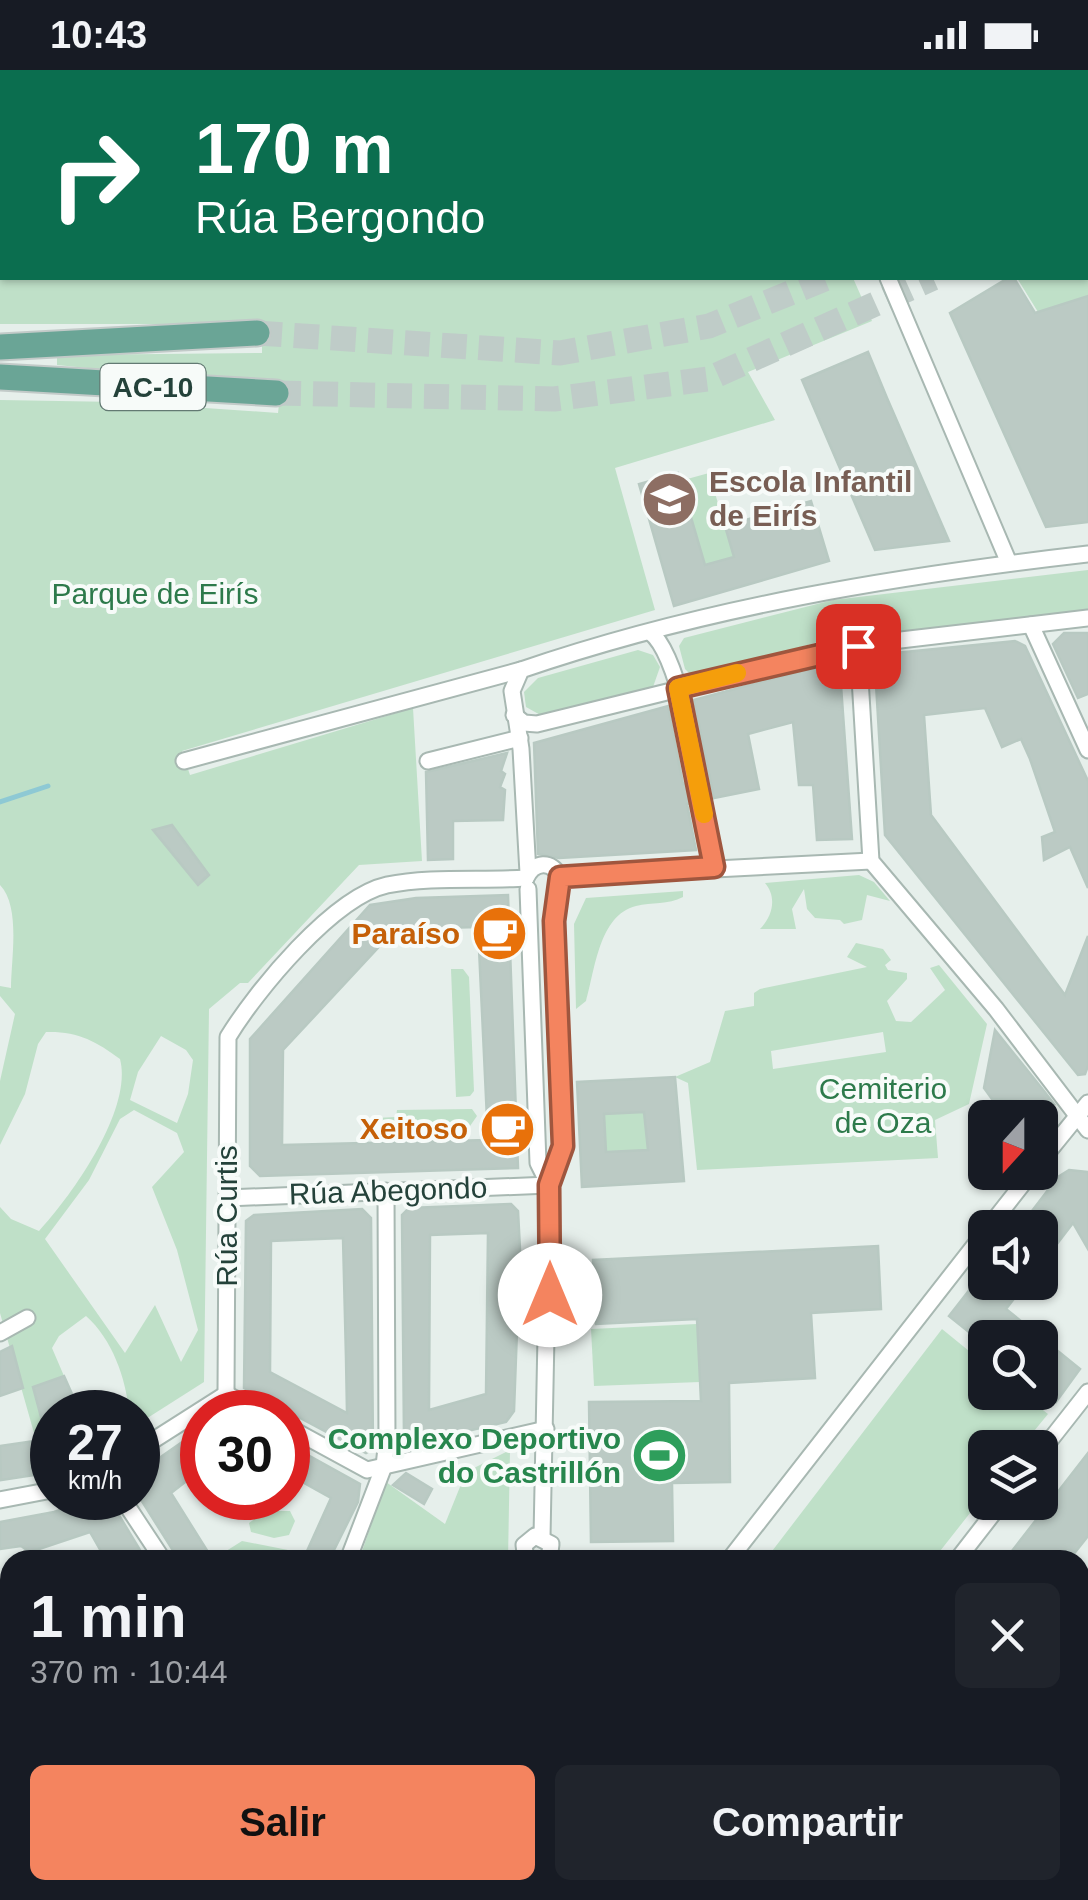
<!DOCTYPE html>
<html lang="es">
<meta charset="utf-8">
<style>
:root{--surface:#171b24;--page:#20242c;--text:#f1f3f6;--muted:#9ea1a6;--accent:#f4845f}
body{margin:0;font-family:Arial,sans-serif;background:var(--page);color:var(--text);height:100vh;display:flex;flex-direction:column;font-size:38px;white-space:nowrap}
*{box-sizing:border-box;margin:0}
p{font-size:32px;color:var(--muted)}
.icon{flex:none;width:55px;height:55px;fill:none;stroke:currentColor;stroke-width:2;stroke-linecap:round;stroke-linejoin:round}
.map{position:relative;flex:1;overflow:hidden}
.side{position:absolute;left:0px;top:1480px;width:1090px;height:350px;display:flex;flex-direction:column;background:var(--surface);border-radius:30px 30px 0 0;box-shadow:0 2px 8px #0004}
.side>*{flex:none}
.top-card{position:absolute;left:0px;top:0px;width:1090px;height:210px;box-shadow:0 2px 8px #0004;background:#0b6e4f;color:#fff;overflow:hidden}
.needle{width:65px;rotate:201deg}
.controls{position:absolute;left:968px;top:1030px;display:grid;gap:20px}
.controls a{display:grid;place-items:center;width:90px;height:90px;border-radius:15px;background:var(--surface);box-shadow:0 2px 8px #0004;font-size:50px}
.speed{position:absolute;left:30px;top:1320px;display:flex;gap:20px;font-size:50px;font-weight:700;text-align:center}
.speed>*{display:grid;place-content:center;width:130px;height:130px;border-radius:50%;background:var(--surface);box-shadow:0 2px 8px #0004;line-height:1}
.speed small{font-size:25px;font-weight:400}
.speed .limit{border:15px solid #d22;background:#fff;color:#111}
.pin{position:absolute;display:grid;place-items:center;width:85px;height:85px;color:#fff;margin:-42px;border-radius:20px;box-shadow:0 5px 15px #0006}
.me{position:absolute;width:110px;margin:-55px;rotate:0deg;stroke-linejoin:round;filter:drop-shadow(0 0 8px #0008)}
.turn{display:flex;align-items:center;gap:35px;height:210px;padding:0 30px;font-size:45px}
.turn .icon{width:130px;height:130px;stroke-width:2.5}
.turn b{display:block;font-size:70px;line-height:85px}
.round{display:grid;place-items:center;flex:none;width:105px;height:105px;border-radius:15px;background:var(--page)}
.summary{display:flex;align-items:center;justify-content:space-between;height:170px;padding:0 30px}
h1{font-size:60px;font-weight:800;line-height:75px}
.button{display:flex;gap:20px;margin-top:auto;padding:20px 30px}
.button a{flex:1;height:115px;border-radius:15px;background:var(--accent);color:#111;font-size:40px;font-weight:800;line-height:115px;text-align:center}
.button a+a{background:var(--page);color:var(--text)}
.status{display:flex;justify-content:space-between;align-items:center;height:70px;padding:0 50px;background:var(--surface);direction:ltr}
.status svg{height:28px;fill:currentColor}
.map>svg:first-child{display:block}
</style>
<div class="status"><b>10:43</b><svg viewBox="0 0 49 12"><path d="M0 12V9h3v3zM5 12V6h3v6zM10 12V3h3v9zM15 12V0h3v12zM26 1h20v11H26zM47 4h2v5h-2z"/></svg></div>
<div class="map">
<svg width="1088" height="1830" viewBox="0 0 1088 1830">
<rect width="100%" height="100%" fill="#e6efeb"/>
<g fill="#bfe0c8" fill-rule="evenodd">
<path d="M 0,0 L 708,2 L 2,2 L 2,208 L 853,208 L 872,251 L 748,302 L 775,350 L 615,398 L 655,540 L 182,681 L 190,705 L 413,638 L 422,791 L 359,795 L 248,913 L 240,913 L 209,939 L 204,1312 L 138,1354 L 138,1342 L 129,1342 C 126,1308 112,1269 86,1246 L 59,1266 L 52,1278 L 64,1306 L 33,1318 L 47,1369 L 52,1368 L 52,1399 L 41,1404 L 34,1363 L 0,1243 L 0,1137 L 11,1149 L 39,1161 C 73,1124 133,1039 120,989 C 96,971 77,961 46,962 L 38,974 L 25,1024 L 0,1075 L 0,1011 L 15,944 L 0,926 L 0,916 L 11,918 C 11,889 21,837 0,815 L 0,330 L 118,332 L 278,343 L 281,317 L 57,295 L 57,286 L 63,285 L 262,283 L 262,254 L 0,254 ZM 161,966 L 186,980 L 193,990 L 188,1024 L 177,1053 L 130,1030 L 138,1002 ZM 134,1040 L 177,1063 L 184,1082 L 152,1117 L 177,1180 L 198,1260 L 181,1292 L 155,1235 L 125,1283 L 45,1169 L 89,1110 L 120,1049 Z"/>
<path d="M 1088,3 L 1088,226 L 1038,242 L 1017,208 L 1088,208 Z"/>
<path d="M 709,403 L 734,487 L 705,495 L 680,411 Z"/>
<path d="M 1088,500 L 1088,540 L 818,572 L 693,607 L 685,599 L 679,576 L 684,568 L 833,530 Z"/>
<path d="M 638,580 L 653,585 L 660,597 L 653,617 L 544,647 L 526,637 L 524,622 L 538,608 Z"/>
<path d="M 859,805 L 874,812 L 890,831 L 867,825 L 862,850 L 844,854 L 840,850 L 815,848 L 807,839 L 804,819 L 792,839 L 796,859 L 760,859 C 773,846 777,827 765,813 Z"/>
<path d="M 683,821 L 683,827 C 668,835 652,832 636,836 C 599,845 595,900 586,931 L 576,939 L 574,854 L 586,828 Z"/>
<path d="M 856,873 L 883,879 L 891,890 L 885,895 L 888,900 L 907,903 L 907,909 L 887,931 L 896,951 L 911,952 L 945,920 L 930,898 L 939,895 L 987,954 L 969,1034 L 935,1050 L 938,1088 L 697,1100 L 688,1013 L 675,1007 L 710,992 L 725,941 L 754,936 L 754,923 L 760,919 L 867,897 L 847,887 ZM 883,962 L 886,982 L 773,999 L 771,981 Z"/>
<path d="M 451,899 L 463,899 L 469,907 L 474,1021 L 470,1026 L 456,1027 Z"/>
<path d="M 472,1039 L 477,1046 L 470,1056 L 375,1061 L 375,1048 L 396,1047 L 397,1040 Z"/>
<path d="M 644,1042 L 648,1080 L 606,1082 L 604,1044 Z"/>
<path d="M 697,1254 L 700,1312 L 594,1316 L 591,1259 Z"/>
<path d="M 942,1259 L 985,1294 L 985,1322 L 1021,1323 L 1048,1344 L 1021,1377 L 985,1378 L 985,1424 L 933,1490 L 766,1489 Z"/>
<path d="M 510,1380 L 508,1490 L 359,1490 L 386,1412 L 445,1454 L 466,1402 Z"/>
<path d="M 241,1428 L 265,1428 L 268,1441 L 290,1441 L 295,1451 L 289,1465 L 274,1468 L 251,1462 L 249,1453 L 259,1446 Z"/>
<path d="M 242,1471 L 293,1481 L 291,1490 L 212,1490 Z"/>
<path d="M 1088,1698 L 1088,1830 L 950,1830 L 958,1820 L 1080,1820 L 1080,1751 L 1085,1746 L 1080,1740 L 1080,1705 Z"/>
<path d="M 689,1820 L 939,1820 L 935,1830 L 882,1830 L 875,1824 L 854,1830 L 677,1830 Z"/>
</g>
<g fill="none" stroke-linecap="round" stroke-linejoin="round">
<path stroke="#8ec9d4" stroke-width="5" d="M 0,732 L 48,716"/>
</g>
<g fill="#bbcac4" stroke="#b8c9c2" stroke-width="2.5" fill-rule="evenodd">
<path d="M 1008,208 L 1014,208 L 1035,243 L 1088,226 L 1088,452 L 1046,457 L 950,243 Z"/>
<path d="M 868,282 L 887,328 L 949,471 L 875,480 L 802,310 Z"/>
<path d="M 678,403 L 705,495 L 734,487 L 725,456 L 811,431 L 829,491 L 674,536 L 639,414 Z"/>
<path d="M 1064,563 L 1088,563 L 1088,624 L 1078,628 L 1053,574 Z"/>
<path d="M 1015,571 L 1025,576 L 1088,711 L 1088,818 L 1070,777 L 1044,790 L 1042,767 L 1055,762 L 1030,689 L 1021,669 L 1002,677 L 985,638 L 924,645 L 931,745 L 1065,925 L 1088,866 L 1088,996 L 1085,1004 L 1078,1005 L 885,765 L 875,597 L 885,584 Z"/>
<path d="M 828,594 L 840,602 L 852,769 L 817,770 L 813,715 L 799,715 L 793,652 L 748,664 L 759,719 L 714,728 L 694,630 Z"/>
<path d="M 668,636 L 683,714 L 689,713 L 692,733 L 687,734 L 696,780 L 559,788 L 538,784 L 534,673 Z"/>
<path d="M 507,683 L 501,701 L 505,704 L 500,717 L 505,720 L 503,750 L 453,751 L 453,789 L 428,790 L 426,702 Z"/>
<path d="M 172,755 L 209,805 L 198,815 L 153,760 Z"/>
<path d="M 508,825 L 518,1098 L 260,1106 L 250,1096 L 250,969 L 370,835 L 416,828 ZM 478,857 L 488,1070 L 282,1075 L 283,980 L 390,865 L 402,864 L 402,859 Z"/>
<path d="M 995,960 L 1044,1021 L 1054,1034 L 992,1029 L 984,1018 Z"/>
<path d="M 675,1007 L 684,1111 L 582,1117 L 577,1012 ZM 644,1042 L 648,1080 L 606,1082 L 604,1044 Z"/>
<path d="M 1069,1100 L 1088,1102 L 1088,1179 L 1073,1153 L 1040,1196 L 1040,1158 L 1019,1158 L 1058,1107 Z"/>
<path d="M 511,1134 L 518,1141 L 520,1179 L 514,1341 L 506,1352 L 413,1374 L 404,1368 L 402,1145 L 409,1138 ZM 488,1163 L 486,1324 L 429,1340 L 430,1165 Z"/>
<path d="M 362,1139 L 371,1148 L 373,1379 L 366,1383 L 244,1318 L 246,1151 L 254,1145 ZM 343,1168 L 346,1288 L 347,1343 L 270,1302 L 271,1171 Z"/>
<path d="M 878,1176 L 881,1239 L 811,1243 L 815,1308 L 729,1313 L 730,1412 L 672,1413 L 673,1471 L 591,1472 L 589,1332 L 701,1331 L 697,1249 L 596,1254 L 593,1190 Z"/>
<path d="M 985,1200 L 985,1212 L 1027,1212 L 1006,1239 L 1080,1299 L 1056,1332 L 1040,1320 L 1040,1268 L 985,1268 L 985,1275 L 949,1246 Z"/>
<path d="M 12,1276 L 23,1318 L 0,1326 L 0,1282 Z"/>
<path d="M 64,1306 L 80,1342 L 52,1342 L 52,1373 L 48,1373 L 33,1317 Z"/>
<path d="M 198,1361 L 202,1399 L 171,1423 L 213,1490 L 179,1490 L 138,1425 L 138,1403 Z"/>
<path d="M 35,1371 L 41,1404 L 1,1410 L 0,1376 Z"/>
<path d="M 288,1374 L 360,1414 L 358,1432 L 329,1490 L 303,1490 L 331,1428 L 288,1404 Z"/>
<path d="M 1088,1383 L 1088,1466 L 1069,1490 L 1005,1490 Z"/>
<path d="M 406,1403 L 432,1419 L 424,1434 L 393,1415 Z"/>
<path d="M 95,1428 L 111,1432 L 146,1490 L 106,1490 L 90,1462 L 30,1482 L 21,1476 L 0,1479 L 0,1452 L 54,1442 Z"/>
</g>
<g fill="none" stroke-linecap="round" stroke-linejoin="round">
<g stroke="#bfccc8" stroke-width="25" stroke-dasharray="25 12" stroke-linecap="butt">
<path d="M 257,263 L 560,283 L 709,256 L 827,208"/>
<path d="M 276,323 L 554,329 L 708,309 L 933,208"/>
</g>
<defs>
<g id="street">
<path d="M 742,0 L 744,2"/>
<path d="M 904,0 L 906,2"/>
<path d="M 974,2 L 975,0"/>
<path d="M 1050,2 L 1054,0"/>
<path d="M 888,208 L 1009,493"/>
<path d="M 1031,555 L 1088,680"/>
<path d="M 650,562 C 685,588 705,749 715,797"/>
<path d="M 858,575 L 871,791 L 996,939 L 1088,1060"/>
<path d="M 514,645 L 524,653 L 537,654 L 858,575 L 1088,548"/>
<path d="M 184,691 L 521,600"/>
<path d="M 428,691 L 520,668"/>
<path d="M 528,803 L 521,679 L 512,621 L 521,600 C 705,537 896,506 1088,484"/>
<path d="M 560,807 L 871,791"/>
<path d="M 526,808 C 534,791 552,790 560,807"/>
<path d="M 528,819 L 538,1093 L 549,1115"/>
<path d="M 1040,1092 L 1088,1033"/>
<path d="M 227,1128 L 549,1115"/>
<path d="M 988,1158 L 1032,1102"/>
<path d="M 0,1263 L 27,1248"/>
<path d="M 226,1324 L 228,967 C 256,921 333,827 387,815 C 431,806 482,811 526,808"/>
<path d="M 226,1324 L 260,1342"/>
<path d="M 288,1357 L 367,1400 L 546,1359"/>
<path d="M 138,1380 L 226,1324"/>
<path d="M 1040,1383 L 1088,1322"/>
<path d="M 122,1428 L 163,1490"/>
<path d="M 0,1430 L 52,1420"/>
<path d="M 542,1467 L 549,1115 L 563,1076 L 554,851 L 560,807"/>
<path d="M 348,1490 L 384,1396 L 387,1369 L 386,1121"/>
<path d="M 526,1490 L 524,1475 L 535,1466 L 551,1474 L 549,1490"/>
<path d="M 729,1490 L 985,1162"/>
<path d="M 957,1490 L 1002,1432"/>
<path d="M 1080,1537 L 1088,1528"/>
<path d="M 0,1655 L 10,1648"/>
<path d="M 0,1724 L 10,1725"/>
<path d="M 523,1820 L 523,1830"/>
<path d="M 186,1830 L 265,1820"/>
<path d="M 319,1830 L 322,1820"/>
<path d="M 634,1830 L 649,1820"/>
<path d="M 943,1830 L 945,1820"/>
</g>
<g id="primary">
<path d="M 0,277 L 257,263"/>
<path d="M 0,307 L 276,323"/>
</g>
</defs>
<use href="#street" stroke="#a8b8b2" stroke-width="19"/>
<use href="#primary" stroke="#c2cac8" stroke-width="29"/>
<use href="#street" stroke="#fff" stroke-width="15"/>
<use href="#primary" stroke="#6aa596" stroke-width="25"/>
</g>
<g fill="none" stroke-linecap="round" stroke-linejoin="round">
<defs>
<path id="route" d="M 550,1225 L 549,1115 L 563,1076 L 554,851 L 560,807 L 714,797 L 678,618 L 858,576"/>
</defs>
<use href="#route" stroke="#9f563e" stroke-width="25"/>
<use href="#route" stroke="#f4845f" stroke-width="18"/>
<path stroke="#f59e0b" stroke-width="18" d="M 704,744 L 678,618 L 737,603"/>
</g>
<defs>
<symbol id="school-disc" viewBox="-11 -11 22 22"><circle r="9.5" fill="#8d6e63" stroke="#f7fbf9"/><path d="M0-5L7-2L0 1L-7-2ZM-4 1L0 2.5L4 1V4Q0 6-4 4Z" fill="#fff"/></symbol>
<symbol id="cafe-disc" viewBox="-11 -11 22 22"><circle r="9.5" fill="#e8710a" stroke="#f7fbf9"/><path d="M-5.5-4.5H6V0H3Q3 3.5 0 3.5H-2.5Q-5.5 3.5-5.5 0ZM3-3.2v2h1.7v-2ZM-6 4.5H4V6H-6Z" fill="#fff"/></symbol>
<symbol id="stadium-disc" viewBox="-11 -11 22 22"><circle r="9.5" fill="#2e9e5b" stroke="#f7fbf9"/><path d="M0-5a6.5 5 0 1 0 0 10a6.5 5 0 1 0 0-10ZM-3.5-1.8h7v3.6h-7Z" fill="#fff"/></symbol>
</defs>
<g fill-rule="evenodd">
<use href="#school-disc" x="638" y="398" width="63" height="63"/>
<use href="#cafe-disc" x="468" y="832" width="63" height="63"/>
<use href="#cafe-disc" x="476" y="1028" width="63" height="63"/>
<use href="#stadium-disc" x="628" y="1354" width="63" height="63"/>
</g>
<g text-anchor="middle" stroke-width="8" stroke-linejoin="round" paint-order="stroke">
<rect fill="#f7fbf9" stroke="#637a73" stroke-width="2.5" x="100.5" y="294" width="105" height="46" rx="8"/>
<g font-size="28" font-weight="bold" fill="#24423a">
<text x="153" y="327">AC-10</text>
</g>
<g font-size="30" font-weight="bold" fill="#785e54" stroke="#f7fbf9" text-anchor="start">
<text x="709" y="422">Escola Infantil<tspan x="709" dy="34">de Eirís</tspan></text>
</g>
<g font-size="30" fill="#2d7a4b" stroke="#f7fbf9">
<text x="155" y="534">Parque de Eirís</text>
<text x="883" y="1029">Cemiterio<tspan x="883" dy="34">de Oza</tspan></text>
</g>
<g font-size="30" font-weight="bold" fill="#c56008" stroke="#f7fbf9" text-anchor="end">
<text x="460" y="874">Paraíso</text>
<text x="468" y="1069">Xeitoso</text>
</g>
<g font-size="30" fill="#24423a" stroke="#f7fbf9">
<text transform="translate(388 1121) rotate(-2)" y="10">Rúa Abegondo</text>
<text transform="translate(227 1146) rotate(-90)" y="10">Rúa Curtis</text>
</g>
<g font-size="30" font-weight="bold" fill="#27864d" stroke="#f7fbf9" text-anchor="end">
<text x="621" y="1379">Complexo Deportivo<tspan x="621" dy="34">do Castrillón</tspan></text>
</g>
</g>
</svg>
<div class="controls">
<a><svg class="needle" viewBox="-14 -14 28 28"><path d="M0-13l5 13h-10z" fill="#e53935"/><path d="M0 13l5-13h-10z" fill="#9ea1a6"/></svg></a>
<a><svg class="icon" aria-label="sound" viewBox="0 0 24 24"><path d="M4 9h4l5-4v14l-5-4H4zM17 9q2 3 0 6"/></svg></a>
<a><svg class="icon" aria-label="search" viewBox="0 0 24 24"><circle cx="10" cy="10" r="6"/><path d="M15 15l6 6"/></svg></a>
<a><svg class="icon" aria-label="layers" viewBox="0 0 24 24"><path d="M12 4l9 5-9 5-9-5zM3 14l9 5 9-5"/></svg></a>
</div>
<div class="speed"><div>27<small>km/h</small></div><div class="limit">30</div></div>
<div class="pin" style="left:858px;top:576px;background:#d93025"><svg class="icon" aria-label="arrive" viewBox="0 0 24 24"><path d="M6 21V4h12l-3 4 3 4H6"/></svg></div>
<svg class="me" style="left:550px;top:1225px" viewBox="-20 -20 40 40"><circle r="19" fill="#fff"/><path d="M0-13L10 11 0 6-10 11z" fill="#f4845f"/></svg>
<div class="top-card">
<div class="turn"><svg class="icon" aria-label="right" viewBox="0 0 24 24"><path d="M7 20v-9h11M14 6l5 5-5 5"/></svg><div><b>170 m</b>Rúa Bergondo</div></div>
</div>
<section class="side">
<div class="summary"><div><h1>1 min</h1><p>370 m · 10:44</p></div><a class="round"><svg class="icon" aria-label="close" viewBox="0 0 24 24"><path d="M6 6l12 12M18 6L6 18"/></svg></a></div>
<div class="button"><a>Salir</a><a>Compartir</a></div>
</section>
</div>
